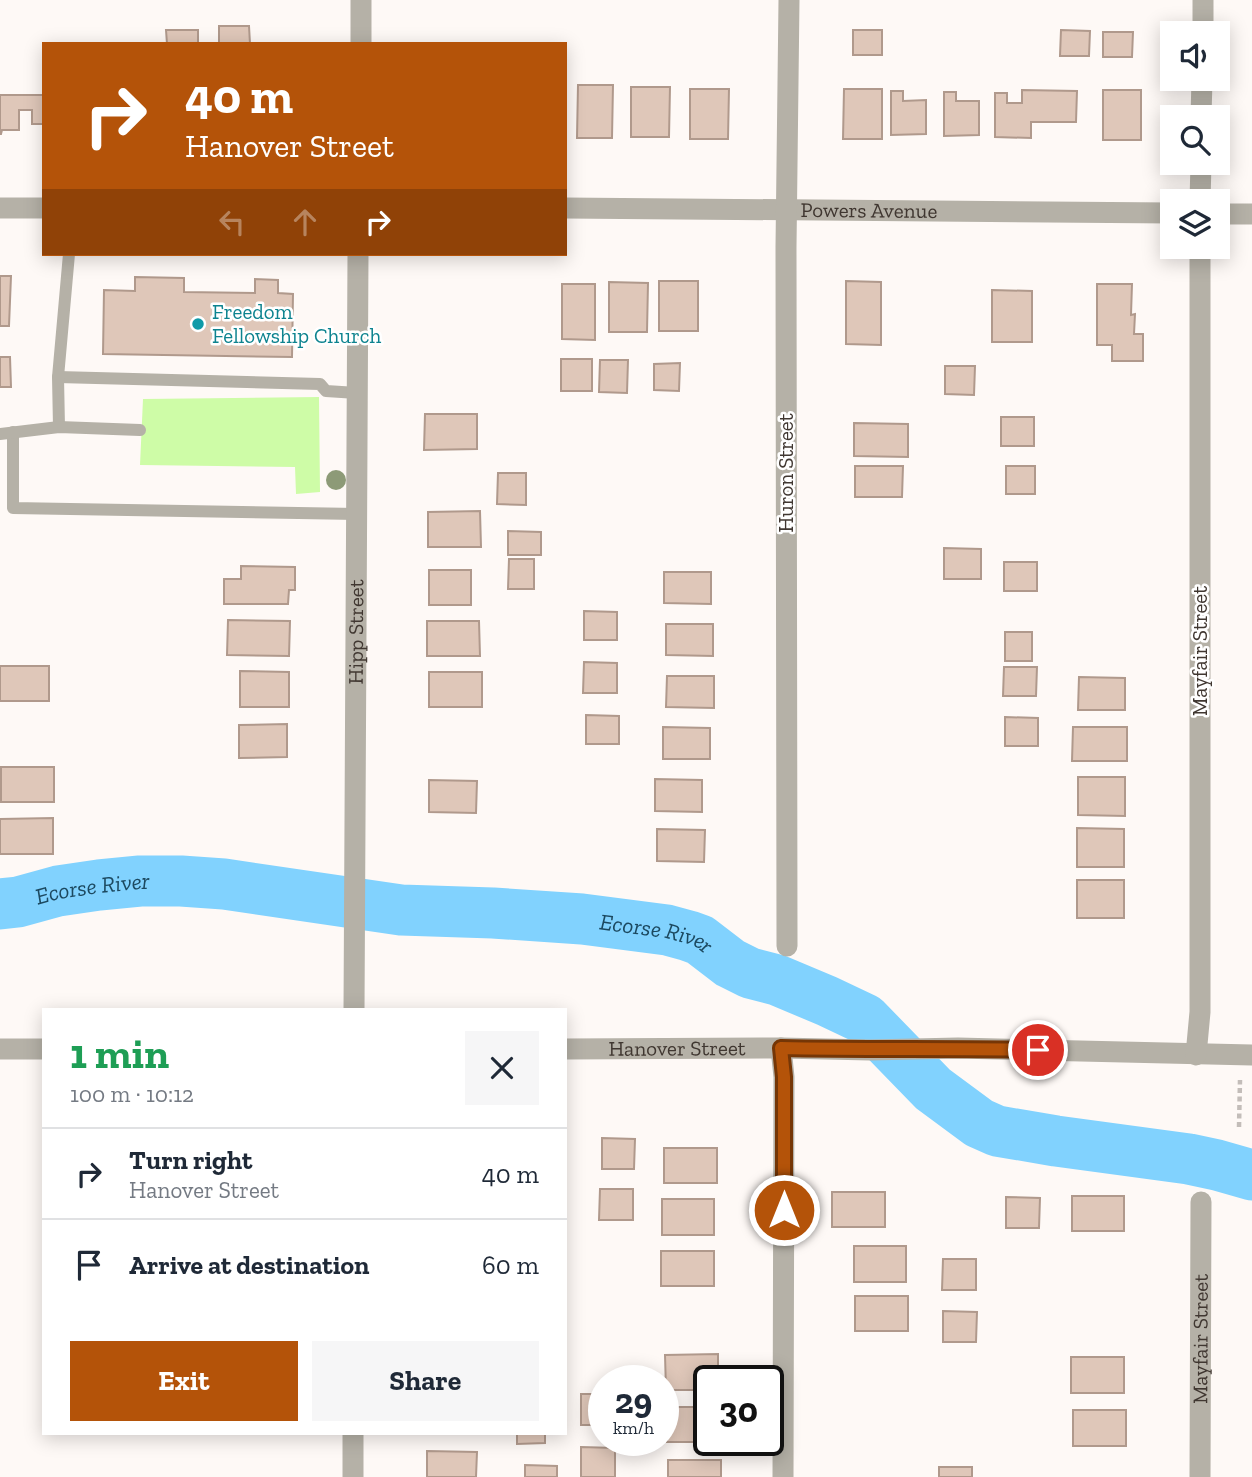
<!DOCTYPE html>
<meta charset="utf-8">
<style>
:root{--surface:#fff;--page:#f6f6f7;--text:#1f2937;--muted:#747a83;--line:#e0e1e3;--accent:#b45309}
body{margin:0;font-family:"Zilla Slab",serif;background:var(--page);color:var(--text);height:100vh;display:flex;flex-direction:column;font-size:26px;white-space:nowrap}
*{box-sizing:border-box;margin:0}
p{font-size:23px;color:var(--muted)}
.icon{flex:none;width:38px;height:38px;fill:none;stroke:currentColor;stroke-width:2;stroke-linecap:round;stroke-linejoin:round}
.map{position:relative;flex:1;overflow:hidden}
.side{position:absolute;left:42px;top:1008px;width:525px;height:427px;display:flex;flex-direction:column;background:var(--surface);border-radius:0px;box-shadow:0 4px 18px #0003}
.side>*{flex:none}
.top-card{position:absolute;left:42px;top:42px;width:525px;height:214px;border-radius:0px;box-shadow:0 4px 18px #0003;background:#b45309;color:#fff;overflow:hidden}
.fabs{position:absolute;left:1160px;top:21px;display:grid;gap:14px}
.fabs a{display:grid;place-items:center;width:70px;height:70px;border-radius:0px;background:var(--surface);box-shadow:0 4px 18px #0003;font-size:35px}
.speed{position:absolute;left:588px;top:1365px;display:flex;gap:14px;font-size:35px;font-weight:700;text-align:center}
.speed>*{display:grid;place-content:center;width:91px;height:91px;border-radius:50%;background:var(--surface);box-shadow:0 4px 18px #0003;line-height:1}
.speed small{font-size:18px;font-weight:400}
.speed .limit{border:4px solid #111;border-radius:10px;background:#fff;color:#111}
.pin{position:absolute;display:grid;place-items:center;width:60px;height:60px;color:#fff;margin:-30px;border:4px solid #fff;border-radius:50%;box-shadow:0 2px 7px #0007}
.me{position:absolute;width:77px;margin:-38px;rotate:0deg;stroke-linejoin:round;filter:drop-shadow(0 0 5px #0008)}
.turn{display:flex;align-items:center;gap:24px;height:147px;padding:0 28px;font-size:32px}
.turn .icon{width:91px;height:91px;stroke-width:2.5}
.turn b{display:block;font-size:49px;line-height:60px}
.lanes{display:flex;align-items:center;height:66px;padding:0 28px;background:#0003;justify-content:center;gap:35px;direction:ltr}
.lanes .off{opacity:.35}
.round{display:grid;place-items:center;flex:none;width:74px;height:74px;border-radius:0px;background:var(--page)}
.overview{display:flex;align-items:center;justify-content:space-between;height:119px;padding:0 28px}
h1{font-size:42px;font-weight:800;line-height:52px;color:#1e9e55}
.cta{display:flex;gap:14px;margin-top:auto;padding:14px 28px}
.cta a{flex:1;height:80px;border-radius:0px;background:var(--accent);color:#fff;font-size:28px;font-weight:800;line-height:80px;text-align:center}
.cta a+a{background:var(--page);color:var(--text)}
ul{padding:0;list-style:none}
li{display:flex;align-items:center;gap:21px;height:91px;padding:0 28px;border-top:2px solid var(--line)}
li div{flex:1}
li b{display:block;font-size:26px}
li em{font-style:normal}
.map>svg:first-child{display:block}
</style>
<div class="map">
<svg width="1252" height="1477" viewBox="0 0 1252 1477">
<rect width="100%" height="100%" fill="#fef9f6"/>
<path fill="#cefca7" d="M 319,397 L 320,492 L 296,494 L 295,467 L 140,465 L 143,399 Z"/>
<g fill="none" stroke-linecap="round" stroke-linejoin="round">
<path stroke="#81d2fe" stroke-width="51" id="s1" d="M 0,904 L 18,902 L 58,891 L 99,885 L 140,881 L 181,881 L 224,884 L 401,910 L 493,913 L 582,919 L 667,930 L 689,936 L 700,940 L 730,963 L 750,973 L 777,980 L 827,1001 L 865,1019 L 933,1089 L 979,1123 L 997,1131 L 1056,1141 L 1189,1159 L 1217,1165 L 1252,1175"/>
</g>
<g fill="#dfc7b9" stroke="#b0998c" stroke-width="2">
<path d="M 219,26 L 249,26 L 250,44 L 219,44 Z"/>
<path d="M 166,30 L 198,30 L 198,44 L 167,44 Z"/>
<rect x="853" y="30" width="29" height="25"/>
<path d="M 1061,30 L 1090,31 L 1089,56 L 1060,56 Z"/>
<path d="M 1103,32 L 1133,32 L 1132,57 L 1103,57 Z"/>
<path d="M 578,85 L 613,85 L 612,138 L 577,138 Z"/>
<path d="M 631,87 L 670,87 L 669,137 L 631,137 Z"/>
<path d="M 690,89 L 729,89 L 728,139 L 690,139 Z"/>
<path d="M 844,89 L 882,89 L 882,139 L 843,139 Z"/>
<path d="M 1022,90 L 1077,91 L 1076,122 L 1031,122 L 1031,138 L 995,137 L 995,93 L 1007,93 L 1007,103 L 1022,103 Z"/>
<rect x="1103" y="90" width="38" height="50"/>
<path d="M 891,91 L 903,91 L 903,101 L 926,100 L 926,134 L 891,135 Z"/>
<path d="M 944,92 L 956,92 L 956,101 L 979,101 L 979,135 L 944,136 Z"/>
<path d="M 0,95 L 44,95 L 44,124 L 32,124 L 32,110 L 19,110 L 19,130 L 2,130 L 1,134 L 0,134 Z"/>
<path d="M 0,276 L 11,276 L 9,326 L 0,326 Z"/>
<path d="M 135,277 L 184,278 L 184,292 L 255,293 L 255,279 L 278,280 L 278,293 L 293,294 L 292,357 L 103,354 L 104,290 L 135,291 Z"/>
<rect x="659" y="281" width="39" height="50"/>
<path d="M 846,281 L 881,282 L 881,345 L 846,344 Z"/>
<path d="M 609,282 L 648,283 L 647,332 L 609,332 Z"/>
<path d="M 562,284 L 595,284 L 595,340 L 562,339 Z"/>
<path d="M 1097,284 L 1132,284 L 1131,315 L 1135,314 L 1134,334 L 1143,334 L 1143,361 L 1112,361 L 1112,345 L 1097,345 Z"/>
<path d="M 992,290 L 1032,291 L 1032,342 L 992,342 Z"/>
<path d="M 0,357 L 10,357 L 11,387 L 0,387 Z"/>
<rect x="561" y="359" width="31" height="32"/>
<path d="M 600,360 L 628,360 L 627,393 L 599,392 Z"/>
<path d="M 680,363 L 679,391 L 654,390 L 654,364 Z"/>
<path d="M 945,366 L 975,366 L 974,395 L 945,394 Z"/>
<path d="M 425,414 L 477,414 L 477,449 L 424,450 Z"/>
<rect x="1001" y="417" width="33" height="29"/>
<path d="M 854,423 L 908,424 L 908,457 L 854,456 Z"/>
<path d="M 855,466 L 903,466 L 902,497 L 855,497 Z"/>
<rect x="1006" y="466" width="29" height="28"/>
<path d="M 498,473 L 526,473 L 526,505 L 497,504 Z"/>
<path d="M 480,511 L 481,547 L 428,547 L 428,512 Z"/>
<path d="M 508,531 L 541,532 L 541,555 L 508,555 Z"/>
<path d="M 944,548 L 981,549 L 981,579 L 944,579 Z"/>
<path d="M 509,559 L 534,559 L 534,589 L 508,589 Z"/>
<rect x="1004" y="562" width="33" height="29"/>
<path d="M 241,566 L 295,567 L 295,590 L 289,590 L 288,604 L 224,604 L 224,579 L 241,579 Z"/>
<rect x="429" y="570" width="42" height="35"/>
<path d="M 664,572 L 711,572 L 711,604 L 664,603 Z"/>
<path d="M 584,611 L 617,612 L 617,640 L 584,640 Z"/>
<path d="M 228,620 L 290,621 L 289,656 L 227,655 Z"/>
<path d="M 427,621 L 479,621 L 480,656 L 427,656 Z"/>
<path d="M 666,624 L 713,624 L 713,656 L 666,655 Z"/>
<rect x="1005" y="632" width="27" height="29"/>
<path d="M 584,662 L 617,663 L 617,693 L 583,693 Z"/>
<rect x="0" y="666" width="49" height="35"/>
<path d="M 1004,667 L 1037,667 L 1036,696 L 1003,696 Z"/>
<path d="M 240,671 L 289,672 L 289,707 L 240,707 Z"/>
<rect x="429" y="672" width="53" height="35"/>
<path d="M 667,676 L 714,676 L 714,708 L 666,707 Z"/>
<path d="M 1079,677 L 1125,678 L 1125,710 L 1078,710 Z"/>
<path d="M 586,715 L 619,716 L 619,744 L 586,744 Z"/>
<path d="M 1005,717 L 1038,718 L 1038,746 L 1005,746 Z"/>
<path d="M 287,724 L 287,757 L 239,758 L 239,725 Z"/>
<path d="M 663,727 L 710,728 L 710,759 L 663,759 Z"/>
<path d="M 1073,727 L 1127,727 L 1127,761 L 1072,761 Z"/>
<rect x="1" y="767" width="53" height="35"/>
<path d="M 1078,777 L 1125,777 L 1125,816 L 1078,815 Z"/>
<path d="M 655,779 L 702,780 L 702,812 L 655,811 Z"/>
<path d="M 429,780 L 477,781 L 476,813 L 429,812 Z"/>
<path d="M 53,818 L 53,854 L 0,854 L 0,819 Z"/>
<path d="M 1077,828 L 1124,829 L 1124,867 L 1077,867 Z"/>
<path d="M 657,829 L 705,830 L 704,862 L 657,861 Z"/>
<rect x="1077" y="880" width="47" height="38"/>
<path d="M 602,1138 L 635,1139 L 634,1169 L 602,1169 Z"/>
<rect x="664" y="1148" width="53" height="35"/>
<path d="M 600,1189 L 633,1189 L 633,1220 L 599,1220 Z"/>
<rect x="832" y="1192" width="53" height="35"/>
<rect x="1072" y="1196" width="52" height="35"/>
<path d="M 1006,1197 L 1040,1198 L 1039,1228 L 1006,1228 Z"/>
<rect x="662" y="1199" width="52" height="36"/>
<rect x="854" y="1246" width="52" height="36"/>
<rect x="661" y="1251" width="53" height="35"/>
<path d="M 943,1259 L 976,1259 L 976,1290 L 942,1290 Z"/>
<rect x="855" y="1296" width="53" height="35"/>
<path d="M 943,1311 L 977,1312 L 976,1342 L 943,1342 Z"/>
<path d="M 718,1354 L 718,1381 L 709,1381 L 709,1390 L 666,1390 L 665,1355 Z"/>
<rect x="1071" y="1357" width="53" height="36"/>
<rect x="581" y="1394" width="23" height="31"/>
<path d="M 667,1407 L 709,1407 L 709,1440 L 720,1440 L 720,1442 L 667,1442 Z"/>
<rect x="1073" y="1410" width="53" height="36"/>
<path d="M 517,1433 L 545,1433 L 545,1443 L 517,1444 Z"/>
<path d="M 581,1447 L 615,1448 L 615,1477 L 581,1477 Z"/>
<path d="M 427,1451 L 477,1452 L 476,1477 L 427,1477 Z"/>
<rect x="668" y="1460" width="53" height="17"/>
<path d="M 525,1465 L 557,1466 L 557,1477 L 525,1477 Z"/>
<rect x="939" y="1467" width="33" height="10"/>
</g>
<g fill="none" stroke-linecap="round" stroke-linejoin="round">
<path stroke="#c3bdb9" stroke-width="4.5" stroke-dasharray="5 3.5" stroke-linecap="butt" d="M 1239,1127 L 1240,1080"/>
<g stroke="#b5b1a7" stroke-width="12">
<path d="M 58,377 L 320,384 L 326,391 L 357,393"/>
<path d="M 59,427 L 58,377 L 69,254"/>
<path d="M 13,432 L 13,508 L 357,514"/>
<path d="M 0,434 L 59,427 L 140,430"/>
</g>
<g stroke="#b5b1a7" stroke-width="21">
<path d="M 1203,33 L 1203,0"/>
<path d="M 361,44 L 361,0"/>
<path d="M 1201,117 L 1202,79"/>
<path d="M 1200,201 L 1201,163"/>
<path d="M 0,208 L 44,208"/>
<path id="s2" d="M 565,208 L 1172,213"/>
<path d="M 1218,214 L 1252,214"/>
<path d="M 787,946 L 786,247 L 789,0"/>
<path id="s3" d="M 354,1010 L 358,254"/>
<path d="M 781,1048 L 784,1077 L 783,1477"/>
<path d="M 0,1049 L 44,1049"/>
<path id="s4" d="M 565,1049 L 781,1048 L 870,1050 L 958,1048 L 1252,1055"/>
<path d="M 1196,1055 L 1200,1012 L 1200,247"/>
<path d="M 353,1477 L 353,1433"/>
<path id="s5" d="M 1200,1477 L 1201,1202"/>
</g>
</g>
<circle fill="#8d9a77" cx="336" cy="480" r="10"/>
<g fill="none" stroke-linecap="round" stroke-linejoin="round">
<defs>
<path id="route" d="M 784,1210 L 784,1077 L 781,1048 C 866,1050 952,1048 1038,1050"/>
</defs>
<use href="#route" stroke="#753606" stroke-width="18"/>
<use href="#route" stroke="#b45309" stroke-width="12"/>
</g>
<circle fill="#0f9aa8" stroke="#fff" stroke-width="2.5" cx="198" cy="324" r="7"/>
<g text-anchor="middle" stroke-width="5" stroke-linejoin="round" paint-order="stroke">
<g font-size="21" fill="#403731" stroke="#fff">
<text dy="7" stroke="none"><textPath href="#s2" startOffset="304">Powers Avenue</textPath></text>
<text transform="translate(786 473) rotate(-90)" y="7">Huron Street</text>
<text dy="7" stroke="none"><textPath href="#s3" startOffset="378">Hipp Street</textPath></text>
<text transform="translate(1200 651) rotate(-90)" y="7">Mayfair Street</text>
<text dy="7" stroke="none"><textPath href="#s4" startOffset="112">Hanover Street</textPath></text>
<text dy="7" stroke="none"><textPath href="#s5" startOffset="138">Mayfair Street</textPath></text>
</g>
<g font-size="21" fill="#0d838f" stroke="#fff" text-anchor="start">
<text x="212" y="319">Freedom<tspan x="212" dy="24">Fellowship Church</tspan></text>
</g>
<g font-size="23" font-style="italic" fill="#1c4960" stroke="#fff">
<text dy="8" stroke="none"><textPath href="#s1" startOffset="94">Ecorse River</textPath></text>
<text dy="8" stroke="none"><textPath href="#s1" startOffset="662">Ecorse River</textPath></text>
</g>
</g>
</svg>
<div class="fabs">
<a><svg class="icon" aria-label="sound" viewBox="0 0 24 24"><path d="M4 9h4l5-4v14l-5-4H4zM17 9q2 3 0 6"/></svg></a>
<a><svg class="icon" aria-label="search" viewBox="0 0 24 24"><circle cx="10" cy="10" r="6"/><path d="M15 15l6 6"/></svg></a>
<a><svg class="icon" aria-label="layers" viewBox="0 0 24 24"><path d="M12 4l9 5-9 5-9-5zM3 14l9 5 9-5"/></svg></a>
</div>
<div class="speed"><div>29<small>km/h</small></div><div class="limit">30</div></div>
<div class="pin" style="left:1038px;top:1050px;background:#d93025"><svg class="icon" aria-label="arrive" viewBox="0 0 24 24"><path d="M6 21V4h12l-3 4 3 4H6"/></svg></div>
<svg class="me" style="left:784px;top:1210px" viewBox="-20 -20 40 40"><circle r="17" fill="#b45309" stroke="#fff" stroke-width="3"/><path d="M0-11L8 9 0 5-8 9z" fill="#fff"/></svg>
<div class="top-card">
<div class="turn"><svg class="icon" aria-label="right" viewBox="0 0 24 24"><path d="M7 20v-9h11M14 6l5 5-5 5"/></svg><div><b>40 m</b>Hanover Street</div></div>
<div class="lanes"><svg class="icon off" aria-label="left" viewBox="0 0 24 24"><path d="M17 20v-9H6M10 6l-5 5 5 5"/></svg><svg class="icon off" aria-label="ahead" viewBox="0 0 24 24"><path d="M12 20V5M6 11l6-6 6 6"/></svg><svg class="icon" aria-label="right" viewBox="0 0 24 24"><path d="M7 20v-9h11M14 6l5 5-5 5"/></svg></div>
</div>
<section class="side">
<div class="overview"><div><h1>1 min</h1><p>100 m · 10:12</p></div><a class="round"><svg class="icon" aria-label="close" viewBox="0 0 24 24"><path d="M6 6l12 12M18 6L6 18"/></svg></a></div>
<ul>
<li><svg class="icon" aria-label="right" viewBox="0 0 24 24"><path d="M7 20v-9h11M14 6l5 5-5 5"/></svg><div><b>Turn right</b><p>Hanover Street</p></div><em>40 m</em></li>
<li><svg class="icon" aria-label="arrive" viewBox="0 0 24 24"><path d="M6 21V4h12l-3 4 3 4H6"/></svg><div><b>Arrive at destination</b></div><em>60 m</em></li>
</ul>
<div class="cta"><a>Exit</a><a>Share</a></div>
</section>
</div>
